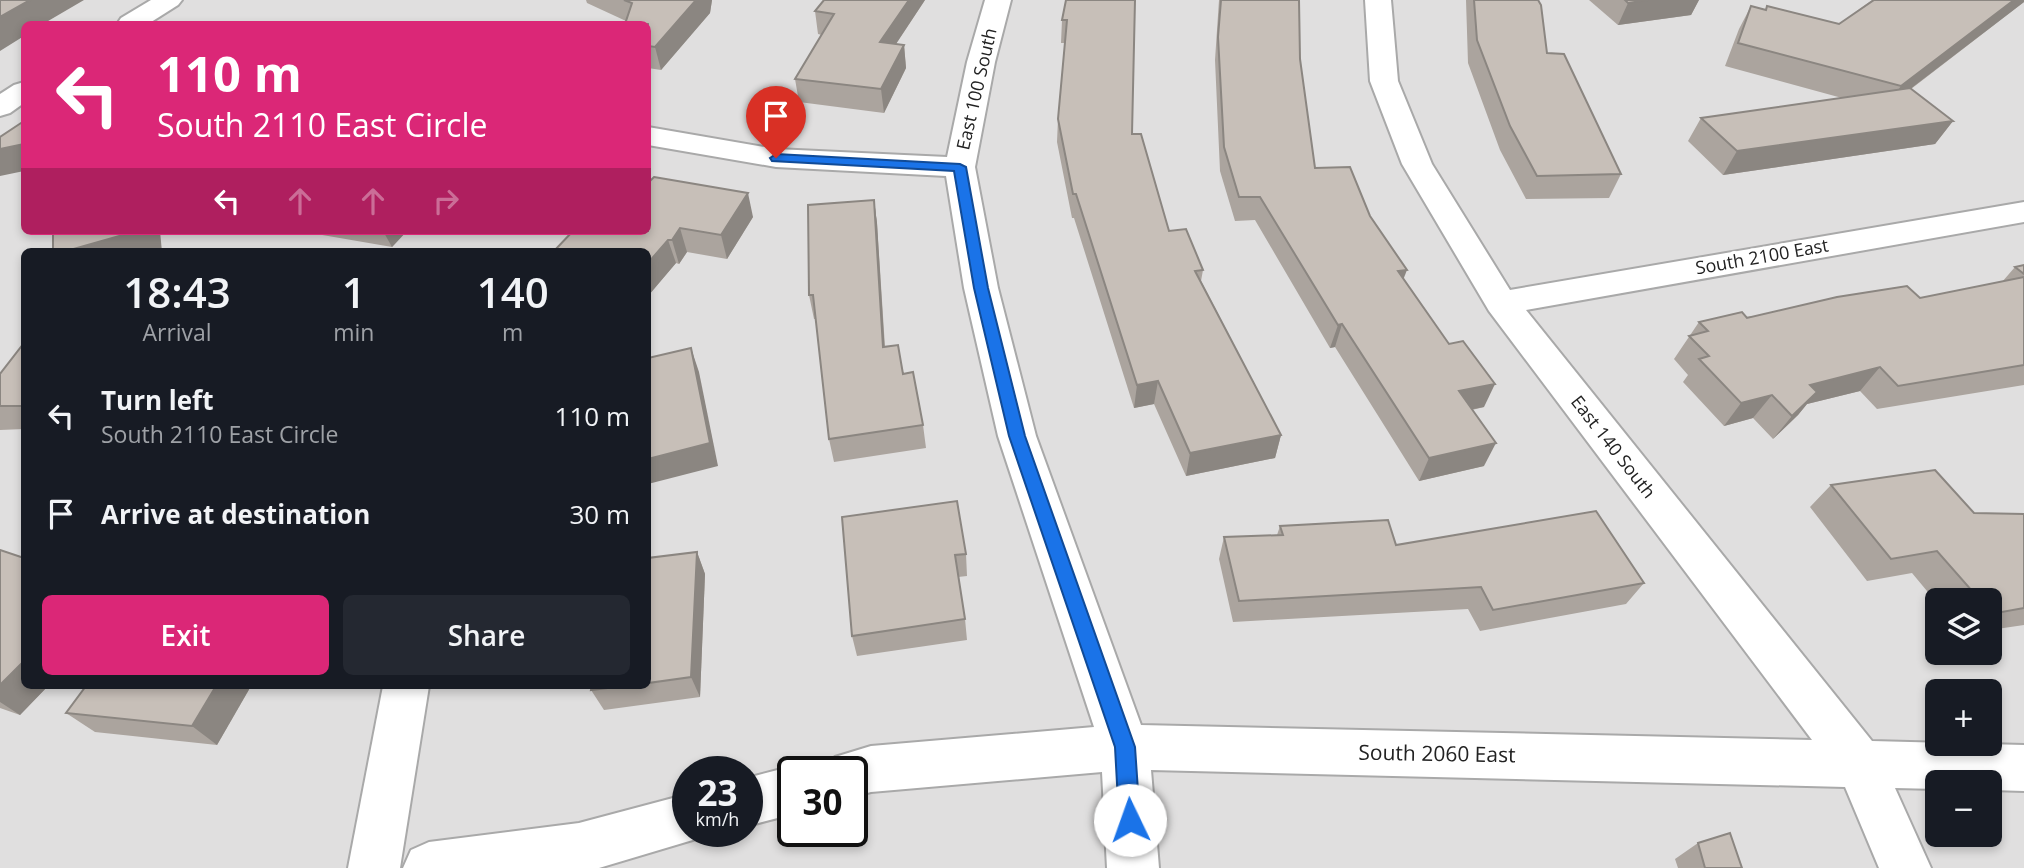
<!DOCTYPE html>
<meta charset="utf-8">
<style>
:root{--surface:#171b24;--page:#242831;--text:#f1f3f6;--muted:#9ea1a6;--accent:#db2777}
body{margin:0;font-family:"Open Sans",sans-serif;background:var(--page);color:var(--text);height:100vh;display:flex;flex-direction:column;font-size:26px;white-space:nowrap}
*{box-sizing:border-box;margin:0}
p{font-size:23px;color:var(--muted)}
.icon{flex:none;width:38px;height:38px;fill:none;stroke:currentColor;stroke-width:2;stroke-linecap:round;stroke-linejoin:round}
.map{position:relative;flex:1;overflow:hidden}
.panel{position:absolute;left:21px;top:248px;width:630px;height:441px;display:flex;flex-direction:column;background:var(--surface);border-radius:10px;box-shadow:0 4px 10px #0003}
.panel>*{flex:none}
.banner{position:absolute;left:21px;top:21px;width:630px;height:214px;border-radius:10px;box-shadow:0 4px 10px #0003;background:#db2777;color:#fff;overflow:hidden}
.fabs{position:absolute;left:1925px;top:588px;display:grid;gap:14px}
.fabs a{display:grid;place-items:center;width:77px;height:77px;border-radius:10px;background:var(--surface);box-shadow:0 4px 10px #0003;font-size:35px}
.speed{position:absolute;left:672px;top:756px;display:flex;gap:14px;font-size:35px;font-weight:700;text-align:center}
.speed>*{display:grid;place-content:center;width:91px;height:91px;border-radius:50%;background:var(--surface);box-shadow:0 4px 10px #0003;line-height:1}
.speed small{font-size:18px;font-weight:400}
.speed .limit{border:4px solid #111;border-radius:10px;background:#fff;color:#111}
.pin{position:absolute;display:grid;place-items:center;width:60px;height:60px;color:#fff;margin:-72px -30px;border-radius:50% 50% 50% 0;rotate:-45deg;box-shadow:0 0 7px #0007}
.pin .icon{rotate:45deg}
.me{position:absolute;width:77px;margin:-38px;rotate:357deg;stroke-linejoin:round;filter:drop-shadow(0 0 5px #0008)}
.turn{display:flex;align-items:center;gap:24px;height:147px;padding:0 21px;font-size:32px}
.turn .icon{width:91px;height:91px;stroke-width:2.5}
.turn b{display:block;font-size:49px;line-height:60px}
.lanes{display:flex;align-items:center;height:66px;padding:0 21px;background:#0003;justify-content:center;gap:35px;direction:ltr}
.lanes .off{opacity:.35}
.eta{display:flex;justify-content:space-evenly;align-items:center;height:119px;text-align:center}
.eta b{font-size:42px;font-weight:600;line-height:49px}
.action{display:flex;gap:14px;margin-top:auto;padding:14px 21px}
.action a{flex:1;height:80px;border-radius:10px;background:var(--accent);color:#fff;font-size:28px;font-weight:600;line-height:80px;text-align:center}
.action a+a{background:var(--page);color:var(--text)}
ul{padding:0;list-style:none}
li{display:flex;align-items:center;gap:21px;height:98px;padding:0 21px}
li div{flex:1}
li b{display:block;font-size:26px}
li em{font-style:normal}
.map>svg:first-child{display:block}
</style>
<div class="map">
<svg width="2024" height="868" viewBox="0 0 2024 868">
<rect width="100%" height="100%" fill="#f2efe9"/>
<path fill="#e0dfdf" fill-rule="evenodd" d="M 0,0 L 2024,0 L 2024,868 L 0,868 ZM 24,24 L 648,24 L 648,231 L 24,231 ZM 24,252 L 648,252 L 648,686 L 24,686 ZM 1937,600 L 1990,600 L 1990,653 L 1937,653 ZM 1937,691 L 1990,691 L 1990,744 L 1937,744 ZM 688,772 L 747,772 L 747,831 L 688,831 ZM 793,772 L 852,772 L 852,831 L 793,831 ZM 1937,782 L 1990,782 L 1990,835 L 1937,835 Z"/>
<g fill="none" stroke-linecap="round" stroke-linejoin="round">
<defs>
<g id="minor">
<path d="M 151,0 L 182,0 L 178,5 L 148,24 L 117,24 L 121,18 Z"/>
<path d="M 985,0 L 1011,0 L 995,62 L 975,167 L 998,288 L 1036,436 L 1141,725 L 1812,740 L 1489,311 L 1402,164 L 1370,81 L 1365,0 L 1391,0 L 1398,81 L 1432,164 L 1510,290 L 2024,202 L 2024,222 L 1526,310 L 1872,741 L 2024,745 L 2024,791 L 1990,790 L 1990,782 L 1937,782 L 1937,789 L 1895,788 L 1931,868 L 1879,868 L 1845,787 L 1151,770 L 1159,868 L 1107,868 L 1102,772 L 871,792 L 852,797 L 852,772 L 829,772 L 835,757 L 871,746 L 1094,727 L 998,436 L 964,288 L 946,176 L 776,167 L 648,145 L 648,127 L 776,149 L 947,157 L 967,62 Z"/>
<path d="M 24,82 L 24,103 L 10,113 L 0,116 L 0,94 L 14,85 Z"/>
<path d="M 383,686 L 429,686 L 400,868 L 348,868 Z"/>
<path d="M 793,766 L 807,772 L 793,772 L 793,814 L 747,826 L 747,778 Z"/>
<path d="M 688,794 L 688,831 L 708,831 L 706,836 L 599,868 L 403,868 L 411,850 L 429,842 L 579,823 Z"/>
</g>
</defs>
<use href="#minor" stroke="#a9a9a9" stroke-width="4"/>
<use href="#minor" fill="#fff" fill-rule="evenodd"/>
</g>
<g fill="#aba49e">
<path d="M 586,0 L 712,0 L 710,13 L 661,70 L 648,68 L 648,24 L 626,21 L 587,3 Z"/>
<path d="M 925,0 L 896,44 L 904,45 L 906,68 L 884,113 L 799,102 L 795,79 L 822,35 L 818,34 L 815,11 Z"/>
<path d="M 1066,0 L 1132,134 L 1169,231 L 1203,270 L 1201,281 L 1281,435 L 1275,458 L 1186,476 L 1154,404 L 1134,408 L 1074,218 L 1072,218 L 1057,142 L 1058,119 L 1065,43 L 1061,43 L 1062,20 Z"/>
<path d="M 1219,0 L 1299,0 L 1300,59 L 1315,168 L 1370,216 L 1403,279 L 1484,407 L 1472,410 L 1484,466 L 1419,481 L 1335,347 L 1330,348 L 1255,220 L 1235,221 L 1220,171 L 1215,60 Z"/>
<path d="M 1466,0 L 1538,0 L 1547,53 L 1621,174 L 1609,198 L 1526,199 L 1500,150 L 1468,63 Z"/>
<path d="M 1589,0 L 1699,0 L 1691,15 L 1618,25 Z"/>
<path d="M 1872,0 L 2024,0 L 2024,2 L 1911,89 L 1953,121 L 1935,144 L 1723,175 L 1688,141 L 1701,118 L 1842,98 L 1725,66 L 1739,29 L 1751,6 L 1765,10 L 1767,6 L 1839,24 Z"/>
<path d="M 874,200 L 877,223 L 885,347 L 903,374 L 923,425 L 926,448 L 834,462 L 829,439 L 816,319 L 814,319 L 809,295 Z"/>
<path d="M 753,217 L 727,259 L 687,252 L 679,264 L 676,263 L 648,296 L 648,252 L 559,231 L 648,231 Z"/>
<path d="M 299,231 L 407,231 L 392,247 Z"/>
<path d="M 2024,265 L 2024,385 L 1877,409 L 1860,391 L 1807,404 L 1798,415 L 1773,439 L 1753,418 L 1724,426 L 1683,382 L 1688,375 L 1674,359 L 1699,322 L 1920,298 L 2002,282 L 2015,267 Z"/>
<path d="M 24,343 L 24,429 L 0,430 L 0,374 Z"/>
<path d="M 1831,485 L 1974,513 L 2024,514 L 2024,625 L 1990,630 L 1990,600 L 1937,600 L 1937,603 L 1912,573 L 1867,581 L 1810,507 Z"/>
<path d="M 842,517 L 966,554 L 967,576 L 958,577 L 965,619 L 967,640 L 857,656 L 852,636 Z"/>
<path d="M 1280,526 L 1396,545 L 1644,583 L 1626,604 L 1480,631 L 1468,609 L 1233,622 L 1219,559 L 1224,537 L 1277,535 Z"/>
<path d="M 0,550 L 24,686 L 48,686 L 20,715 L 0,708 Z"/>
<path d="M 697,552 L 705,574 L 700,697 L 604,710 L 591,690 L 592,686 L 648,686 L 648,558 Z"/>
<path d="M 86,686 L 251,686 L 217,745 L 95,732 L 66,713 Z"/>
<path d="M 1698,843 L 1742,868 L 1678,868 L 1675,859 Z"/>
</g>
<g fill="#8b8681">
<path d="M 30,0 L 84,0 L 43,24 L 24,24 L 24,36 L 0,51 L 0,17 Z"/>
<path d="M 696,0 L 712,0 L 710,13 L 661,70 L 655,47 Z"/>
<path d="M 909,0 L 925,0 L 882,65 L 880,42 Z"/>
<path d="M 1648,0 L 1699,0 L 1691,15 L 1618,25 L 1628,3 Z"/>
<path d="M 2014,0 L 2024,0 L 2024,2 L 1884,109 L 1901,86 Z"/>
<path d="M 904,45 L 906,68 L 884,113 L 881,89 Z"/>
<path d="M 1953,121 L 1935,144 L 1723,175 L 1737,151 Z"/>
<path d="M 24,144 L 24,171 L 0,176 L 0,149 Z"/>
<path d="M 748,193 L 753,217 L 727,259 L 721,235 Z"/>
<path d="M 874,200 L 877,223 L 886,371 L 883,347 Z"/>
<path d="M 680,228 L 687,252 L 679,264 L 672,240 Z"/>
<path d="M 137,231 L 160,231 L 162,252 L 63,252 Z"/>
<path d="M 383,231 L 407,231 L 392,247 Z"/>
<path d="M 668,240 L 676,263 L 648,296 L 648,263 Z"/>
<path d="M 1407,270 L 1398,293 L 1398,271 Z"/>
<path d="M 1342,324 L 1335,347 L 1330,348 L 1338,325 Z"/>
<path d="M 691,348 L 699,372 L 718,466 L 648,484 L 648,459 Z"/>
<path d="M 1880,367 L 1860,391 L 1807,404 L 1798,415 L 1773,439 L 1792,416 L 1810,385 Z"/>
<path d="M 1158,381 L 1154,404 L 1134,408 L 1137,385 Z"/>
<path d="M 1495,384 L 1484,407 L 1448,414 L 1459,391 Z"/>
<path d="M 1772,395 L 1753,418 L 1724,426 L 1741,403 Z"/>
<path d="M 1281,435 L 1275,458 L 1186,476 L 1190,453 Z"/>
<path d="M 1496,443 L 1484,466 L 1419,481 L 1429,458 Z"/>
<path d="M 697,552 L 705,574 L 700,697 L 691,677 Z"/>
<path d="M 24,661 L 24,686 L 48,686 L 20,715 L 0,702 L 0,685 Z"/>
<path d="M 216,686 L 251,686 L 217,745 L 192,726 Z"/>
</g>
<g fill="#c7bfb8" stroke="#8b8681" stroke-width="2">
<path d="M 0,0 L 30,0 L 0,17 Z"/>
<path d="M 624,0 L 696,0 L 655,47 L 648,46 L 648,24 L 625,24 L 632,3 Z"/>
<path d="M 824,0 L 909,0 L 880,42 L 904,45 L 881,89 L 795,79 L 834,14 L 815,11 Z"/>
<path d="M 1066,0 L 1135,0 L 1132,134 L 1141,134 L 1169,231 L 1186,229 L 1203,270 L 1195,271 L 1281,435 L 1190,453 L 1158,381 L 1137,385 L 1076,194 L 1073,194 L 1058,119 L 1067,20 L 1062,20 Z"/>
<path d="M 1221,0 L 1299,0 L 1300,59 L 1315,168 L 1350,167 L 1370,216 L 1407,270 L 1398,271 L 1449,344 L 1463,341 L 1495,384 L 1459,391 L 1496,443 L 1429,458 L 1342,324 L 1338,325 L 1260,197 L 1239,197 L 1224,147 L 1218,37 Z"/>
<path d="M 1474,0 L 1538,0 L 1541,5 L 1547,53 L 1564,54 L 1621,174 L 1537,176 L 1510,126 L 1477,40 Z"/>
<path d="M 1625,0 L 1648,0 L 1628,3 Z"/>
<path d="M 1874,0 L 2014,0 L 1901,86 L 1738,43 L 1751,6 L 1766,10 L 1767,6 L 1839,24 Z"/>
<path d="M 1910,88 L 1953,121 L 1737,151 L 1701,118 Z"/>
<path d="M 24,121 L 24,144 L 0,149 L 0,137 Z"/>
<path d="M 654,177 L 748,193 L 721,235 L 680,228 L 672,240 L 668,240 L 648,263 L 648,252 L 553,252 L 573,231 L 648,231 L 648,181 L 650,181 Z"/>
<path d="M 874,200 L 883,347 L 898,345 L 903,374 L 913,372 L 923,425 L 829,439 L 813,295 L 809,295 L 808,205 Z"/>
<path d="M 53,231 L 137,231 L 63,252 L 53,252 Z"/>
<path d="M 2024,265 L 2024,274 L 2015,267 Z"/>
<path d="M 2024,277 L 2024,365 L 1898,386 L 1880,367 L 1810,385 L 1817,392 L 1792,416 L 1772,395 L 1741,403 L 1699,359 L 1709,356 L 1689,336 L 1708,331 L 1699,322 L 1742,312 L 1747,318 L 1837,297 L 1907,286 L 1920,298 Z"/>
<path d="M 24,343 L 24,406 L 0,406 L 0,374 Z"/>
<path d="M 691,348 L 710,443 L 648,459 L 648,358 Z"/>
<path d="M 1935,470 L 1974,513 L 2024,514 L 2024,608 L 1991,614 L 1990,612 L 1990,600 L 1980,600 L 1937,551 L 1891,559 L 1831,485 Z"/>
<path d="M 957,501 L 966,554 L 955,555 L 965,619 L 852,636 L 842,517 Z"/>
<path d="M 1596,511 L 1644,583 L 1493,610 L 1481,587 L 1239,601 L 1224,537 L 1283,535 L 1280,526 L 1388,520 L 1396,545 Z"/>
<path d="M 0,550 L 24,558 L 24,661 L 0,685 Z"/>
<path d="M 697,552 L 691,677 L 648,683 L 648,558 Z"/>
<path d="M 86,686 L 216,686 L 192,726 L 66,713 Z"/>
<path d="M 592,686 L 624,686 L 591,690 Z"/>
<path d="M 1730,833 L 1742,868 L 1705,868 L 1698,843 Z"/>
</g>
<path fill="#1a73e8" stroke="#114b97" stroke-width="2" d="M 776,154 L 960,164 L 966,167 L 988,288 L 1025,436 L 1135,747 L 1140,820 L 1137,827 L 1130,830 L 1122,827 L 1119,820 L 1115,747 L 1009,436 L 974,288 L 954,171 L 772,161 L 770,158 Z"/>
<g text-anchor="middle" stroke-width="6" stroke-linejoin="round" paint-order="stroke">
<g font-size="18" fill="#222" stroke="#fff">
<text transform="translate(977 89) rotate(-77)" y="6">East 100 South</text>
<text transform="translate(1762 257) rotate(-10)" y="6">South 2100 East</text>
<text transform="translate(1613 447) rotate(52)" y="6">East 140 South</text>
</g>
<g font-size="21" fill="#222" stroke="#fff">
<text transform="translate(1437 754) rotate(1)" y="7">South 2060 East</text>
</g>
</g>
</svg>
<div class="fabs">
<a><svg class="icon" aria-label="layers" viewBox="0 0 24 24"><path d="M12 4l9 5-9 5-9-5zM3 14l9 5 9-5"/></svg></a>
<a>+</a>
<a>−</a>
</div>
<div class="speed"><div>23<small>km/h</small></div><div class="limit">30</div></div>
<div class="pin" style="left:776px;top:158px;background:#d93025"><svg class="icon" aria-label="arrive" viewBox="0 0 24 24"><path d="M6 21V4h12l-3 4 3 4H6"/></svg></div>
<svg class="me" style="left:1130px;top:820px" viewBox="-20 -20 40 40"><circle r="19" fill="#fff"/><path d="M0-13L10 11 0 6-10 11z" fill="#1a73e8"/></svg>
<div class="banner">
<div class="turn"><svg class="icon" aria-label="left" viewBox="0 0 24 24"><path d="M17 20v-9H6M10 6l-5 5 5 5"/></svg><div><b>110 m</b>South 2110 East Circle</div></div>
<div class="lanes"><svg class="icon" aria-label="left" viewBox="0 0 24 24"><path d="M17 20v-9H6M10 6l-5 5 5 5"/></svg><svg class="icon off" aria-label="ahead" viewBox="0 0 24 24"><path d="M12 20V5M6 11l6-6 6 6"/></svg><svg class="icon off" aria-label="ahead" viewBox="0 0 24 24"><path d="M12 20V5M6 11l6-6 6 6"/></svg><svg class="icon off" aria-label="right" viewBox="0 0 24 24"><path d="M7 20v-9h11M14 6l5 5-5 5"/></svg></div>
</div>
<section class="panel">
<div class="eta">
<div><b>18:43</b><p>Arrival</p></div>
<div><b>1</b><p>min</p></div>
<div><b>140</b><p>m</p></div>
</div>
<ul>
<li><svg class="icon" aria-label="left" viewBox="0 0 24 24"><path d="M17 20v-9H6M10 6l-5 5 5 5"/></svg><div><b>Turn left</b><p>South 2110 East Circle</p></div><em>110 m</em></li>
<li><svg class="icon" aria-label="arrive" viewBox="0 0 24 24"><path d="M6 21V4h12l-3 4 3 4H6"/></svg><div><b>Arrive at destination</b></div><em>30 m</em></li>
</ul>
<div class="action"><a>Exit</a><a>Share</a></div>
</section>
</div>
